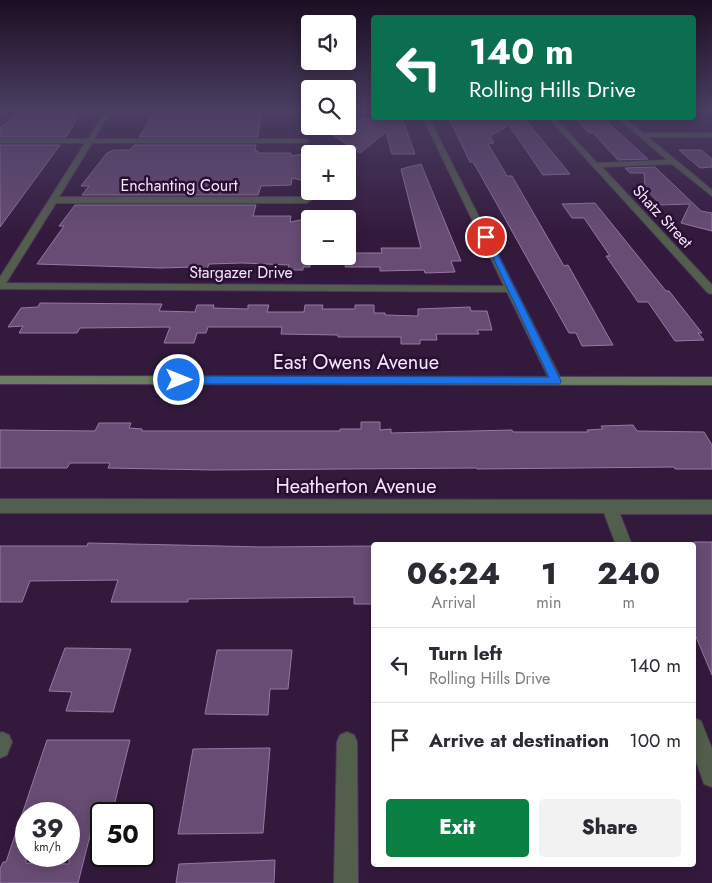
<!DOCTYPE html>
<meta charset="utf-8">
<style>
:root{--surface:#fff;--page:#f2f2f3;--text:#2b2b33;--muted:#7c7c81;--line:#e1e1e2;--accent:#0b8043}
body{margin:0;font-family:Jost,sans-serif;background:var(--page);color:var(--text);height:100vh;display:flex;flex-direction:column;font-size:19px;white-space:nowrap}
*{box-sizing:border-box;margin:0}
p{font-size:16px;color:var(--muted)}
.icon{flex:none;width:28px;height:28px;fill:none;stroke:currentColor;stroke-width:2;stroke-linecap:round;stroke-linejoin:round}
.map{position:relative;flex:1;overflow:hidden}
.details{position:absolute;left:371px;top:542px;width:325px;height:325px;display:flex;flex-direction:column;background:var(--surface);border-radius:5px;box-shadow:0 2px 12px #0003}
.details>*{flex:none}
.top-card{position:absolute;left:371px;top:15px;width:325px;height:105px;border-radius:5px;box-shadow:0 2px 12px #0003;background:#0b6e4f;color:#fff;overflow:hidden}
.buttons{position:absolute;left:301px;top:15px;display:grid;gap:10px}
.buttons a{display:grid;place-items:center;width:55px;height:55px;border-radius:5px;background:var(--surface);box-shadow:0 2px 12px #0003;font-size:25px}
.speed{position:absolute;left:15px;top:802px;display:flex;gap:10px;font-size:25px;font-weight:700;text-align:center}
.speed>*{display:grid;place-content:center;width:65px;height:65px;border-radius:50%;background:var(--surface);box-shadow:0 2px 12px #0003;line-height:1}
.speed small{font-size:12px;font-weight:400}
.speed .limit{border:2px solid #111;border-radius:8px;background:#fff;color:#111}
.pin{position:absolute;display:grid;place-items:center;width:42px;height:42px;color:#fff;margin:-21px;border:2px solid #fff;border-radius:50%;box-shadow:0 1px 5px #0007}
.me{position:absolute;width:55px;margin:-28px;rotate:90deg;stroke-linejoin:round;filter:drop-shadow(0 0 4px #0008)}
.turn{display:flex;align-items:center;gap:18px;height:105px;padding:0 15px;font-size:22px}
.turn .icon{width:65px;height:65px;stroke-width:2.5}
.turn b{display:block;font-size:35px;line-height:42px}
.eta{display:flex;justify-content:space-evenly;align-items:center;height:85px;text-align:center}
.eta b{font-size:30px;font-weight:800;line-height:35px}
.cta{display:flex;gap:10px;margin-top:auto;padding:10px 15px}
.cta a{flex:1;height:58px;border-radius:5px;background:var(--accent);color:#fff;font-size:20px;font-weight:800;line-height:58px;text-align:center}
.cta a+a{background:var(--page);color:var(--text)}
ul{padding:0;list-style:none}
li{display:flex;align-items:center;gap:15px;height:75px;padding:0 15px;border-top:1px solid var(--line)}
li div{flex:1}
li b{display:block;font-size:19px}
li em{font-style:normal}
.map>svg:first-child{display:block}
</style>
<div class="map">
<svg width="712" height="883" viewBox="0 0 712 883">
<rect width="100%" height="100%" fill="#331a3d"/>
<g fill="#684c74" stroke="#9779a4" fill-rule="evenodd">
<path d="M 77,110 L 73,116 L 79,116 L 66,137 L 0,137 L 0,128 L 21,111 Z"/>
<path d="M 157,110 L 262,110 L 258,137 L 139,137 Z"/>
<path d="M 402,118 L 415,154 L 392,154 L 386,132 L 360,153 L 328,132 L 348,127 L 348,119 Z"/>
<path d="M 449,118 L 524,118 L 570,174 L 543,175 L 509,125 L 490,136 L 494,143 L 488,144 L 507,176 L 512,176 L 564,266 L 568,265 L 613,345 L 582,346 L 576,333 L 569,333 L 480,174 L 473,162 L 470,162 Z"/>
<path d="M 575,118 L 603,118 L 648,159 L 618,160 L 593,133 L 589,133 Z"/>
<path d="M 0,145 L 60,145 L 0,227 Z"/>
<path d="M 134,145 L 256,145 L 255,151 L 258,151 L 258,153 L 291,153 L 291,156 L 310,153 L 310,182 L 292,178 L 291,185 L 261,186 L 258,195 L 82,195 L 89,186 L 81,186 L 107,153 L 114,150 L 130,150 Z"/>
<path d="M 679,150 L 701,150 L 712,159 L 712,167 L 700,168 Z"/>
<path d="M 421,164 L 461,261 L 451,261 L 455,272 L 425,273 L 424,270 L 380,271 L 380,267 L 345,267 L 348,253 L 382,253 L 381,248 L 421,248 L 401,169 Z"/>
<path d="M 655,167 L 701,211 L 712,213 L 712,231 L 681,223 L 690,204 L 661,205 L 645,188 L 644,173 L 630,173 L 625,168 Z"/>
<path d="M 595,203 L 666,291 L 669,291 L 702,333 L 698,333 L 704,340 L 675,341 L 648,302 L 638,302 L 606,256 L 610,256 L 584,218 L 572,218 L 562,204 Z"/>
<path d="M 75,205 L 256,205 L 253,216 L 291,216 L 290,222 L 310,218 L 310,267 L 303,267 L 303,270 L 288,270 L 289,265 L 242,263 L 209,264 L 207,269 L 191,269 L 192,267 L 161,268 L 37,264 L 64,226 L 59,226 Z"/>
<path d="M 40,303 L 162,304 L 159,311 L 195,312 L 197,305 L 214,305 L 213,308 L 248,309 L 248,305 L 269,305 L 267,312 L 304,312 L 305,305 L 323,305 L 322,309 L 355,309 L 355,305 L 374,305 L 374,313 L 385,313 L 385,315 L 418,316 L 418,309 L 470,307 L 471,311 L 487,311 L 492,330 L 477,330 L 479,334 L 436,334 L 437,340 L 420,340 L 420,344 L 401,344 L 401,337 L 338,337 L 338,335 L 281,334 L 282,327 L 208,327 L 206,333 L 197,333 L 194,343 L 164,343 L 170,327 L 80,328 L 77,333 L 19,333 L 23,326 L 8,327 L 21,308 L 38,307 Z"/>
<path d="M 361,422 L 380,422 L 380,430 L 391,429 L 391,433 L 512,430 L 513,432 L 588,432 L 587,430 L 603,429 L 601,426 L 633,425 L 637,431 L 704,432 L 712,445 L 712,469 L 675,469 L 674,467 L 477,469 L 476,468 L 213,470 L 108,468 L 110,463 L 70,463 L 67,468 L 0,468 L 0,430 L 95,431 L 99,423 L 131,423 L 129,428 L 142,429 L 142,431 L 340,431 L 340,429 L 361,429 Z"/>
<path d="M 694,542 L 712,542 L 712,675 L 694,632 Z"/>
<path d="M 88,543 L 262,547 L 374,546 L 374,604 L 354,604 L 354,597 L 188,599 L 188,602 L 111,602 L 118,580 L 30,581 L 22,602 L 0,602 L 0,546 L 87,546 Z"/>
<path d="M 65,648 L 131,649 L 113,712 L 66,711 L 72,692 L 49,691 Z"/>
<path d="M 217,650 L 292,650 L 288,689 L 270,689 L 268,715 L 205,714 Z"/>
<path d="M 47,740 L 130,740 L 112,814 L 101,814 L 101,820 L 94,820 L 78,883 L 0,883 L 0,869 L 3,862 L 6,862 ZM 26,814 L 69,814 L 69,864 L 26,863 Z"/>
<path d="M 270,748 L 263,833 L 178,834 L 193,749 Z"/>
<path d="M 275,860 L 274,883 L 176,883 L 179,864 Z"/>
</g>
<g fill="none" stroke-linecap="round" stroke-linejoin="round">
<defs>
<g id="minor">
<path d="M 106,110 L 112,110 L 94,139 L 305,139 L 309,141 L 305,143 L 92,143 L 59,197 L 307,197 L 311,200 L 307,203 L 56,203 L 6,283 L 504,286 L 423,118 L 429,118 L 562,381 L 560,384 L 556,385 L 550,381 L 507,292 L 0,289 L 0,277 L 85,143 L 0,143 L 0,139 L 88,139 Z"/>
<path d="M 549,118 L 555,118 L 597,163 L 667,160 L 618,118 L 624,118 L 643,133 L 712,133 L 712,137 L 648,137 L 712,190 L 712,196 L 672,164 L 602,167 L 712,285 L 712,294 L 708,293 Z"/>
<path d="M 0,499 L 712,500 L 712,514 L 620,514 L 632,545 L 616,545 L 604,513 L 0,513 Z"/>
<path d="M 694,718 L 701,721 L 712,749 L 712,787 L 704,784 L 694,755 Z"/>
<path d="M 2,732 L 9,735 L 12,742 L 7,755 L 0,758 L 0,733 Z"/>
<path d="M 347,732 L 354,735 L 357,742 L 358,883 L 334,883 L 337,742 L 340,735 Z"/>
</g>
<path id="secondary" d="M 0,376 L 712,377 L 712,385 L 0,384 Z"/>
</defs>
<use href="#minor" stroke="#4e3758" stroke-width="2"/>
<use href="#secondary" stroke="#4e3758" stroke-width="2"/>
<use href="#minor" fill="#535f4d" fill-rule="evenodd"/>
<use href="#secondary" fill="#6c7e62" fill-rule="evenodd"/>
</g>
<linearGradient id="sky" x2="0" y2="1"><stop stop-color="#1c0e22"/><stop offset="0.47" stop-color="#4a3e62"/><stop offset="1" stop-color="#4a3e62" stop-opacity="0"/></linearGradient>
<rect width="712" height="234" fill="url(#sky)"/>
<path fill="#1a73e8" stroke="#114b97" d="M 483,236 L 489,237 L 561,381 L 560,384 L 179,384 L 174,380 L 179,376 L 549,377 Z"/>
<g text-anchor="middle" stroke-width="5" stroke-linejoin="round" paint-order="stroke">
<g font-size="16" fill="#f7e7fe" stroke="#291033">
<text x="179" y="191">Enchanting Court</text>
<text transform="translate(663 216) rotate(47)" y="6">Shatz Street</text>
<text x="241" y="278">Stargazer Drive</text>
</g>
<g font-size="20" fill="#f7e7fe" stroke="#291033">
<text x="356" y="369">East Owens Avenue</text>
<text x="356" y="493">Heatherton Avenue</text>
</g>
</g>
</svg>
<div class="buttons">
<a><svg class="icon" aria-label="sound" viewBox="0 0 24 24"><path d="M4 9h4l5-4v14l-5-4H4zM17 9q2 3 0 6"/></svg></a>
<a><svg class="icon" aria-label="search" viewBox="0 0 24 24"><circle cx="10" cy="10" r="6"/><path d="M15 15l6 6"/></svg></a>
<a>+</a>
<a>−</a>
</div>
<div class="speed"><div>39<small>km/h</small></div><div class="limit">50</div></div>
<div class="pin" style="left:486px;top:237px;background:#d93025"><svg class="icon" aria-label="arrive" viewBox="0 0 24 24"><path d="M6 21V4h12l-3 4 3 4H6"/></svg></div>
<svg class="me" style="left:179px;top:380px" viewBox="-20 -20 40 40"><circle r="17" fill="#1a73e8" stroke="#fff" stroke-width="3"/><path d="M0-11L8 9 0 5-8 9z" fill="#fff"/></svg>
<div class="top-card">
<div class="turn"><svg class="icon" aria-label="left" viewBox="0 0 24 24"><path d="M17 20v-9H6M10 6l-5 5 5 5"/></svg><div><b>140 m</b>Rolling Hills Drive</div></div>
</div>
<section class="details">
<div class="eta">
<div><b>06:24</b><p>Arrival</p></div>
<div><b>1</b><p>min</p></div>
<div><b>240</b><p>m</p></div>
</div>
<ul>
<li><svg class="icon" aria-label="left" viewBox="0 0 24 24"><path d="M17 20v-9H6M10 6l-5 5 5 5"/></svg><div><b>Turn left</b><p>Rolling Hills Drive</p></div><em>140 m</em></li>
<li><svg class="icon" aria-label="arrive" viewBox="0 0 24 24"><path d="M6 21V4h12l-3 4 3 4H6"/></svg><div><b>Arrive at destination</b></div><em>100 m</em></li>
</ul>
<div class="cta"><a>Exit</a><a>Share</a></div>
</section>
</div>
